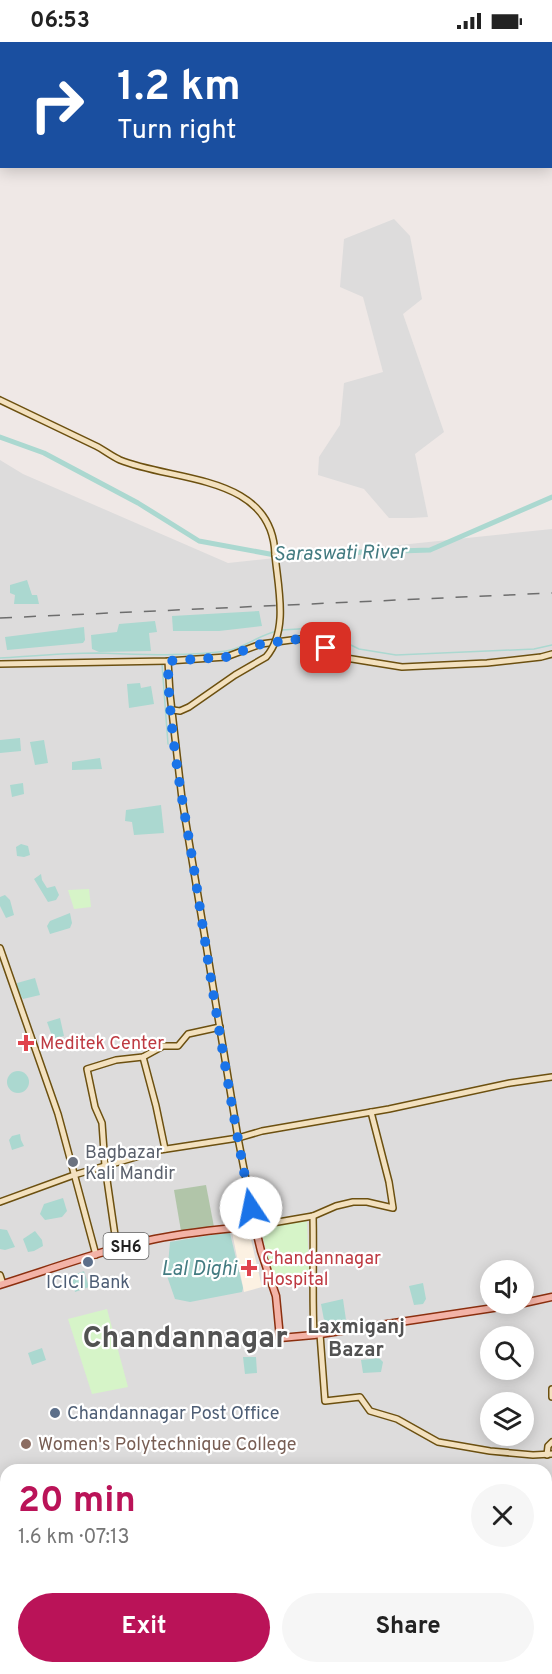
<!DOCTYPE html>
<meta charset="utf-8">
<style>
:root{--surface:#fff;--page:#f6f6f6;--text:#222;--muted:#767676;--accent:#ba1358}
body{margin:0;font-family:Overpass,sans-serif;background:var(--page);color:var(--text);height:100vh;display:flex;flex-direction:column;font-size:22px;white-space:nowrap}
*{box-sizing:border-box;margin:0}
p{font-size:20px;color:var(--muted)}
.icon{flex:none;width:33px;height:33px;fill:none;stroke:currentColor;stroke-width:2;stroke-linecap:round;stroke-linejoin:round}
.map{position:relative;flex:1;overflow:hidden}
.side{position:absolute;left:0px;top:1422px;width:552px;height:210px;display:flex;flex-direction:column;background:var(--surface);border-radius:18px 18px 0 0;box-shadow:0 3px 15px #0003}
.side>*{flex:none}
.guide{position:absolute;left:0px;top:0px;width:552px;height:126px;box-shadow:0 3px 15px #0003;background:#1a4fa0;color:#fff;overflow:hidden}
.tools{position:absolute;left:480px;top:1218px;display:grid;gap:12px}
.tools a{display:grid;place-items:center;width:54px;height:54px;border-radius:50%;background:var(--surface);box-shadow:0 3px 15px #0003;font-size:30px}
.pin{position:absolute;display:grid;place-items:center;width:51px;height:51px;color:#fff;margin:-26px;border-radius:12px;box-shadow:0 3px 9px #0006}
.me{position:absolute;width:66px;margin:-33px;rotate:349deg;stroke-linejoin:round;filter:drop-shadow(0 0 4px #0008)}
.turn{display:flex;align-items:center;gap:21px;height:126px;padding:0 18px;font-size:27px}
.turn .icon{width:78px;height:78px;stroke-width:2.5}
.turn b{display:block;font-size:42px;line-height:51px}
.round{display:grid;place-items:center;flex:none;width:63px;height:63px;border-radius:32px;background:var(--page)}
.summary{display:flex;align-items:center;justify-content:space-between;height:102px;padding:0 18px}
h1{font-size:36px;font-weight:700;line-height:45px;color:var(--accent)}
.button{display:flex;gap:12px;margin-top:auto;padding:12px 18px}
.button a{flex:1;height:69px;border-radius:36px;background:var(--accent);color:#fff;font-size:24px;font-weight:700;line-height:69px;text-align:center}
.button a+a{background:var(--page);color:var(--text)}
.status{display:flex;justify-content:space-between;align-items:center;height:42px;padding:0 30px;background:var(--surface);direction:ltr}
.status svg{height:16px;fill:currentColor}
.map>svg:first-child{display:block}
</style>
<div class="status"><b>06:53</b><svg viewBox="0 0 49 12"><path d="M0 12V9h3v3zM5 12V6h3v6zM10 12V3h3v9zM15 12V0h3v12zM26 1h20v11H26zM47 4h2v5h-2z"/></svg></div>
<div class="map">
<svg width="552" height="1632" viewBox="0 0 552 1632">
<rect width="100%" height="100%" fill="#efe8e6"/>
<g fill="#dddcdc" fill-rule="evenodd">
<path d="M 394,177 L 410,194 L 422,257 L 403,272 L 444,390 L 415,412 L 428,475 L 412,476 L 389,476 L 364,447 L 318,433 L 319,415 L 340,383 L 344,341 L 383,330 L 363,255 L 340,245 L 344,197 Z"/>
<path d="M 0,418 L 23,432 L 228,521 L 552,487 L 552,1489 L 546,1487 L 546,1428 L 6,1428 L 6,1467 L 0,1469 ZM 490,1228 L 524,1228 L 524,1262 L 490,1262 ZM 490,1294 L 524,1294 L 524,1328 L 490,1328 ZM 490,1360 L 524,1360 L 524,1394 L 490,1394 Z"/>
</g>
<path fill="#fcf1e2" d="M 246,1187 L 249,1189 L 262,1245 L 244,1250 L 232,1190 Z"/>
<path fill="#b1c5a9" d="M 206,1143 L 214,1185 L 181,1189 L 174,1148 Z"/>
<g fill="#d6f4c8">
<path d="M 89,847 L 91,865 L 74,867 L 68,848 Z"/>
<path d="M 307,1179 L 309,1231 L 273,1234 L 260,1185 Z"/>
<path d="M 107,1267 L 128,1345 L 92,1352 L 68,1277 Z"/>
</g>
<g fill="#abd8d0">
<path d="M 27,538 L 32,553 L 37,553 L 39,562 L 14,562 L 15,553 L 10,551 L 10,543 Z"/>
<path d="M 259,569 L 262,584 L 219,589 L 173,589 L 172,574 Z"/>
<path d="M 155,579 L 157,590 L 149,591 L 151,609 L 99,610 L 92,607 L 91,593 L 117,590 L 119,582 Z"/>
<path d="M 84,585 L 85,598 L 83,601 L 7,608 L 5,595 Z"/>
<path d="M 140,641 L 141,646 L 151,644 L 154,662 L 129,666 L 127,642 Z"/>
<path d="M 20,696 L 21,709 L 0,711 L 0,698 Z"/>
<path d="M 44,698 L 48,721 L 35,723 L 30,700 Z"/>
<path d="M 100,716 L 102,727 L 72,728 L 72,720 Z"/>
<path d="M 23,741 L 24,752 L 12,755 L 10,743 Z"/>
<path d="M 161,763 L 164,791 L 134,793 L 132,780 L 125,779 L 126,768 Z"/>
<path d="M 21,802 L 28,804 L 30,813 L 24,815 L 17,814 L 16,805 Z"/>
<path d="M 41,832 L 42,838 L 47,846 L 55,844 L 59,853 L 56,858 L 48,860 L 34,837 Z"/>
<path d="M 5,853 L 10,858 L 14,873 L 6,876 L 0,864 L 0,855 Z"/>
<path d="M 70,871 L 72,881 L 70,886 L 50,892 L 47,884 L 50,879 Z"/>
<path d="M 35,936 L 40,953 L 23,957 L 17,948 L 17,941 Z"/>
<path d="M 60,976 L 64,994 L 53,997 L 47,980 Z"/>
<circle cx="18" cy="1040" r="11"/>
<path d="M 20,1092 L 21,1098 L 24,1104 L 12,1108 L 9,1098 L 12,1094 Z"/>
<path d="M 63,1156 L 67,1169 L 62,1175 L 45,1178 L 40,1172 L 44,1162 Z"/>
<path d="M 0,1187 L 7,1188 L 15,1205 L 5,1208 L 0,1207 Z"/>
<path d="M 35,1189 L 42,1198 L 43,1204 L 34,1209 L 28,1210 L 23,1197 Z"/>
<path d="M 223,1191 L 230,1191 L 243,1246 L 242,1250 L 190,1260 L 175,1257 L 167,1234 L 170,1200 Z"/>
<path d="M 84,1229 L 89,1245 L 75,1250 L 71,1234 Z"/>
<path d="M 423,1241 L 426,1257 L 423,1262 L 414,1263 L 409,1244 Z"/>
<path d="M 343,1257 L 346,1278 L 329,1281 L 324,1278 L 321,1262 Z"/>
<path d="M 42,1306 L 46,1318 L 32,1323 L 28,1311 Z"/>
<path d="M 243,1315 L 256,1315 L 257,1331 L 245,1332 Z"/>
<path d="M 379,1316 L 383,1320 L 381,1330 L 363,1331 L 361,1318 Z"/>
<path d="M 6,1467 L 6,1623 L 0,1625 L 0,1469 Z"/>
<path d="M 546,1549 L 552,1551 L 552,1632 L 244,1632 L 220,1626 L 546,1626 Z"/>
</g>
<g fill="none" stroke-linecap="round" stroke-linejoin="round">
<g stroke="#abd8d0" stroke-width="1.5">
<path d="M 281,588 L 316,586 L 359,607 L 396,613 L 534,607 L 552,603"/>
<path d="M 0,616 C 32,614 65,611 97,611 C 139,612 184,615 226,609 C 244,606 259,593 277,589"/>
<path d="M 162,622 L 168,702"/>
</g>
<path stroke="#abd8d0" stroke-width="5" d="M 0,395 L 44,411 L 138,461 L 199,499 L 275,513 L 430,508 L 552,455"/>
<defs>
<g id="secondary">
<path d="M 0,358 C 32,373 64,389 96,404 C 104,408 111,414 120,418 C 174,440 273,432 275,513"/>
<path d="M 168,619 L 170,652 L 182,757 L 238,1096 L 255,1184 L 313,1174 L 336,1164 L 353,1160 L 367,1160 L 393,1166 L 389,1140 L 371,1070"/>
<path d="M 0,622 L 168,619 L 226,615 L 261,602 L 299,597 L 309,598 L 346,616 L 402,625 L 487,621 L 541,615 L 552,612"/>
<path d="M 0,906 L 58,1072 L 96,1213"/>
<path d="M 143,1015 L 156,1064 L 165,1107"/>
<path d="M 0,1160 L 74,1133 L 160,1108 L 238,1096 L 262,1089 L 389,1067 L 510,1041 L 552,1035"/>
<path d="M 313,1174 C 314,1214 312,1253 314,1293"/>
<path d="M 117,1207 L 105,1124 L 102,1081 L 95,1065 L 87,1027 L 116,1018 L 143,1015 L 163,1004 L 178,1004 L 188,992 L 220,985"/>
<path d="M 0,1233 L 3,1242"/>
<path d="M 320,1292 L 325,1359 L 360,1355 L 370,1369 L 397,1377 L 438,1400 L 490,1409 L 533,1413 L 552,1412"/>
<path d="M 552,1347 L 552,1355"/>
<path d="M 547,1413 L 548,1404 L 552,1400"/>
</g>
<g id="primary">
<path d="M 0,1243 C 51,1227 102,1208 155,1197 C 188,1190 222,1187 255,1184 L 261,1209 L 276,1254 L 280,1296 L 314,1293 L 520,1262"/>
<path d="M 524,1261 L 552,1255"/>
</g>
</defs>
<use href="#secondary" stroke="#6c5010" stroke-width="8"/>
<use href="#primary" stroke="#8b2f0f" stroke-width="9"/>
<use href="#secondary" stroke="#f3e1bf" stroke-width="5"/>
<use href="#primary" stroke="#f3b3a7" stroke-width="6"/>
<path stroke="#6d6d6d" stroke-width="1.5" stroke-dasharray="12 12" stroke-linecap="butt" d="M 0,576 L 552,551"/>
<defs>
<path id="secondary-bridge" d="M 173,668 L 180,669 L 189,665 L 235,633 L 266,615 C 289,589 278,545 275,513"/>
</defs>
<use href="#secondary-bridge" stroke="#6c5010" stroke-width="8" stroke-linecap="butt"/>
<use href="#secondary-bridge" stroke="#f3e1bf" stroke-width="5"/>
</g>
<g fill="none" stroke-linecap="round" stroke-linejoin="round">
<path stroke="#1a73e8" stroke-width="10" stroke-dasharray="0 18" d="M 251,1166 C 229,1054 211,940 194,827 C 183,761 168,686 168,619 L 226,615 L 261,602 L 299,597 L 309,598 L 326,606"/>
</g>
<g fill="#e0444e" stroke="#fff" stroke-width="2">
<path d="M23 992h6v6h6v6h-6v6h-6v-6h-6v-6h6z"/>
<path d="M246 1217h6v6h6v6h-6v6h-6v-6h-6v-6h6z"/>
</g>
<circle fill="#6b7280" stroke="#fff" stroke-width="2" cx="73" cy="1120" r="6"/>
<g fill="#5c6f8a" stroke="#fff" stroke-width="2">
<circle cx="88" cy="1220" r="6"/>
<circle cx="55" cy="1371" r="6"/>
</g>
<circle fill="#8d6e63" stroke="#fff" stroke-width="2" cx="26" cy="1402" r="6"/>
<g text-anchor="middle" stroke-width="4.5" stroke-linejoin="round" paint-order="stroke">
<rect fill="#fff" stroke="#626262" stroke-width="1.5" x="103.5" y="1191" width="45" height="26" rx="4.5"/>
<g font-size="16" font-weight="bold" fill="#1f1f1f">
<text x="126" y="1210">SH6</text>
</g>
<g font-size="18" fill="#be3a42" stroke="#fff" text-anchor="start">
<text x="40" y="1007">Meditek Center</text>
<text x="262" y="1222">Chandannagar<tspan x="262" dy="21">Hospital</tspan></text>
</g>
<g font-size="18" fill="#5b616d" stroke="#fff" text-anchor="start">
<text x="85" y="1116">Bagbazar<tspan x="85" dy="21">Kali Mandir</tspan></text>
</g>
<g font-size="18" fill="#4e5e75" stroke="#fff">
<text x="88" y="1246">ICICI Bank</text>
<text x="67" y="1377" text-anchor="start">Chandannagar Post Office</text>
</g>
<g font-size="18" fill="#785e54" stroke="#fff" text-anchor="start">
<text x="38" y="1408">Women's Polytechnique College</text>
</g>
<g font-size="20" font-style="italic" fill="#437b81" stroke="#fff">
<text transform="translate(340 510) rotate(-1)" y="7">Saraswati River</text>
<text x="199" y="1233">Lal Dighi</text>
</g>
<g font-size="20" font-weight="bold" fill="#525252" stroke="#fff">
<text x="356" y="1291">Laxmiganj<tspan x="356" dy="23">Bazar</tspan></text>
</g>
<g font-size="30" font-weight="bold" fill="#525252" stroke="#fff">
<text x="185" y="1305">Chandannagar</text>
</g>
</g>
</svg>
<div class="tools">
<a><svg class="icon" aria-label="sound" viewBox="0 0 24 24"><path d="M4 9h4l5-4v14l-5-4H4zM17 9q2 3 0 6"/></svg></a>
<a><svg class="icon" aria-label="search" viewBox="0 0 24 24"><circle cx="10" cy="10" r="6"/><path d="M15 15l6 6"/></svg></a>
<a><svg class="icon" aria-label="layers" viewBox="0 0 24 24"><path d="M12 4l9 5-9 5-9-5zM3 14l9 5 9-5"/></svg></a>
</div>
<div class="pin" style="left:326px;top:606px;background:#d93025"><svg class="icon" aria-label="arrive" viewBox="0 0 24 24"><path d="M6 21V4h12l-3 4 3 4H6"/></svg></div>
<svg class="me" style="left:251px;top:1166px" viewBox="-20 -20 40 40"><circle r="19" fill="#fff"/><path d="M0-13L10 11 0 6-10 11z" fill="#1a73e8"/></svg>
<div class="guide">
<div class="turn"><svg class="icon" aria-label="right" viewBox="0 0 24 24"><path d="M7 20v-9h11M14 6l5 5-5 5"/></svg><div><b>1.2 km</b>Turn right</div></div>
</div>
<section class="side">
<div class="summary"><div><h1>20 min</h1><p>1.6 km · 07:13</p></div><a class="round"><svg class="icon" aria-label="close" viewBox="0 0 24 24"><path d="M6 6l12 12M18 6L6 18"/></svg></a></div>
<div class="button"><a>Exit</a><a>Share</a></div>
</section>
</div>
